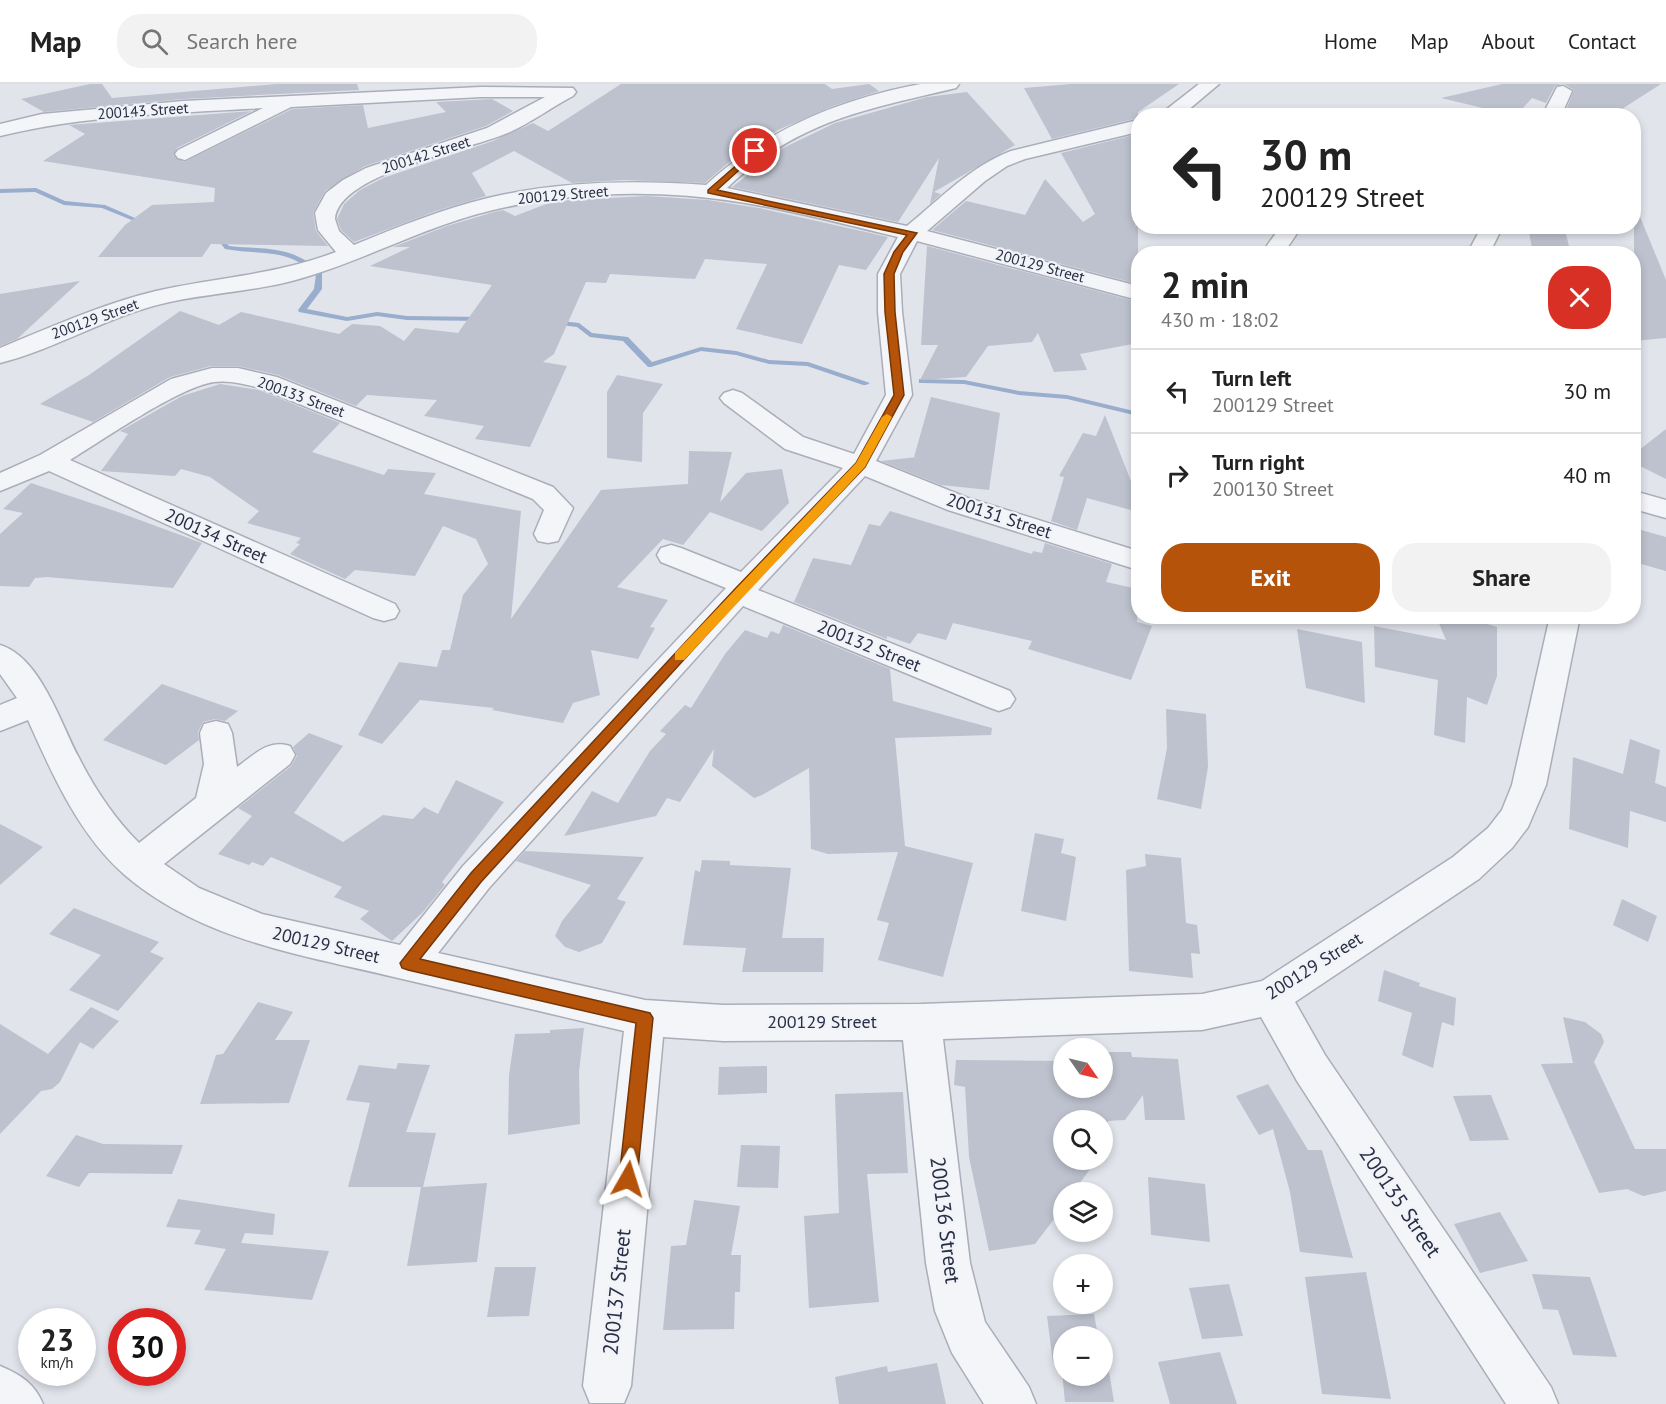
<!DOCTYPE html>
<meta charset="utf-8">
<style>
:root{--surface:#fff;--page:#f2f2f2;--text:#222;--muted:#767676;--line:#e0e0e0;--accent:#b45309}
body{margin:0;font-family:"PT Sans",sans-serif;background:var(--page);color:var(--text);height:100vh;display:flex;flex-direction:column;font-size:22px;white-space:nowrap}
*{box-sizing:border-box;margin:0}
p{font-size:20px;color:var(--muted)}
.icon{flex:none;width:33px;height:33px;fill:none;stroke:currentColor;stroke-width:2;stroke-linecap:round;stroke-linejoin:round}
.map{position:relative;flex:1;overflow:hidden}
.sheet{position:absolute;left:1131px;top:162px;width:510px;height:378px;display:flex;flex-direction:column;background:var(--surface);border-radius:24px;box-shadow:0 3px 9px #0003}
.sheet>*{flex:none}
.top-card{position:absolute;left:1131px;top:24px;width:510px;height:126px;border-radius:24px;box-shadow:0 3px 9px #0003;background:#fff;color:var(--text);overflow:hidden}
.needle{width:39px;rotate:124deg}
.fabs{position:absolute;left:1053px;top:954px;display:grid;gap:12px}
.fabs a{display:grid;place-items:center;width:60px;height:60px;border-radius:50%;background:var(--surface);box-shadow:0 3px 9px #0003;font-size:30px}
.speed{position:absolute;left:18px;top:1224px;display:flex;gap:12px;font-size:30px;font-weight:700;text-align:center}
.speed>*{display:grid;place-content:center;width:78px;height:78px;border-radius:50%;background:var(--surface);box-shadow:0 3px 9px #0003;line-height:1}
.speed small{font-size:15px;font-weight:400}
.speed .limit{border:9px solid #d22;background:#fff;color:#111}
.pin{position:absolute;display:grid;place-items:center;width:51px;height:51px;color:#fff;margin:-26px;border:3px solid #fff;border-radius:50%;box-shadow:0 2px 6px #0007}
.me{position:absolute;width:66px;margin:-33px;rotate:6deg;stroke-linejoin:round;filter:drop-shadow(0 0 4px #0008)}
.turn{display:flex;align-items:center;gap:21px;height:126px;padding:0 30px;font-size:27px}
.turn .icon{width:78px;height:78px;stroke-width:2.5}
.turn b{display:block;font-size:42px;line-height:51px}
.round{display:grid;place-items:center;flex:none;width:63px;height:63px;border-radius:24px;background:var(--page)}
.summary{display:flex;align-items:center;justify-content:space-between;height:102px;padding:0 30px}
h1{font-size:36px;font-weight:700;line-height:45px}
.primary-button{display:flex;gap:12px;margin-top:auto;padding:12px 30px}
.primary-button a{flex:1;height:69px;border-radius:24px;background:var(--accent);color:#fff;font-size:24px;font-weight:700;line-height:69px;text-align:center}
.primary-button a+a{background:var(--page);color:var(--text)}
ul{padding:0;list-style:none}
li{display:flex;align-items:center;gap:18px;height:84px;padding:0 30px;border-top:2px solid var(--line)}
li div{flex:1}
li b{display:block;font-size:22px}
li em{font-style:normal}
header{display:flex;align-items:center;gap:36px;box-sizing:border-box;height:84px;padding:0 30px;background:var(--surface);border-bottom:2px solid var(--line)}
header strong{font-size:28px}
nav{display:flex;gap:33px;margin-inline-start:auto;font-size:21px}
.search{width:420px;height:54px;background:var(--page);display:flex;align-items:center;gap:15px;box-sizing:border-box;padding:0 21px;border-radius:24px;color:var(--muted);font-size:22px}
.map>svg:first-child{display:block}
</style>
<header>
<strong>Map</strong>
<div class="search"><svg class="icon" aria-label="search" viewBox="0 0 24 24"><circle cx="10" cy="10" r="6"/><path d="M15 15l6 6"/></svg>Search here</div>
<nav><a>Home</a><a>Map</a><a>About</a><a>Contact</a></nav>
</header>
<div class="map">
<svg width="1666" height="1320" viewBox="0 0 1666 1320">
<rect width="100%" height="100%" fill="#e1e4eb"/>
<g fill="none" stroke-linecap="round" stroke-linejoin="round">
<g fill="#99adcd" fill-rule="evenodd">
<path d="M 36,104 L 65,117 L 105,121 L 149,140 L 144,141 L 102,124 L 64,121 L 35,108 L 0,109 L 0,105 Z"/>
<path d="M 217,149 L 219,150 L 229,162 C 269,166 289,161 322,188 L 322,205 L 307,225 L 347,233 L 377,228 L 407,232 L 482,233 L 486,235 L 482,237 L 407,236 L 377,232 L 347,237 L 299,228 L 298,226 L 314,205 L 316,190 C 282,162 263,172 225,165 L 214,151 Z"/>
<path d="M 552,236 L 579,239 L 592,249 L 628,253 L 652,278 L 701,263 L 736,267 L 769,276 L 808,278 L 870,299 L 866,301 L 863,301 L 807,282 L 769,280 L 736,271 L 701,267 L 651,283 L 648,283 L 623,257 L 590,253 L 577,243 L 552,240 Z"/>
<path d="M 919,295 L 964,296 L 1019,307 L 1067,311 L 1138,328 L 1138,332 L 1067,315 L 1019,311 L 964,300 L 922,299 L 919,299 Z"/>
</g>
</g>
<g fill="#bdc2ce">
<path d="M 90,0 L 102,0 L 112,14 L 276,0 L 357,0 L 359,6 L 183,15 L 44,28 L 21,15 Z"/>
<path d="M 621,0 L 825,0 L 832,5 L 869,0 L 879,7 L 833,22 L 778,46 L 728,79 L 705,99 L 624,96 L 572,99 L 514,67 L 472,89 L 486,112 L 436,127 L 354,158 L 341,146 L 337,135 L 344,120 L 360,106 L 383,94 L 493,57 L 533,39 L 548,47 Z"/>
<path d="M 1071,0 L 1179,0 L 1138,28 L 1138,34 L 1052,55 L 1024,4 Z"/>
<path d="M 1502,0 L 1561,0 L 1555,2 L 1546,19 L 1532,14 L 1516,32 L 1441,14 Z"/>
<path d="M 1564,0 L 1661,0 L 1611,32 L 1583,32 L 1566,26 L 1574,6 Z"/>
<path d="M 967,8 L 1015,61 L 934,108 L 941,110 L 930,120 L 939,74 L 898,138 L 732,103 L 781,65 L 835,39 L 927,13 Z"/>
<path d="M 492,15 L 513,27 L 486,42 L 365,82 L 325,107 L 313,129 L 316,147 L 328,162 L 211,160 L 202,173 L 98,173 L 125,141 L 152,121 L 214,118 L 215,104 L 43,77 L 85,50 L 69,41 L 252,27 L 177,64 L 173,71 L 184,78 L 292,25 L 363,21 L 368,44 L 446,28 L 436,18 Z"/>
<path d="M 1138,50 L 1138,133 L 1135,142 L 1138,142 L 1138,200 L 932,146 L 966,117 L 1025,131 L 1045,95 L 1083,138 L 1095,130 L 1061,69 Z"/>
<path d="M 646,112 L 708,116 L 759,124 L 888,153 L 866,186 L 839,181 L 802,260 L 736,245 L 767,180 L 705,175 L 695,195 L 610,190 L 606,199 L 586,198 L 554,270 L 543,278 L 567,282 L 530,363 L 475,355 L 484,342 L 424,332 L 437,316 L 367,311 L 356,322 L 278,291 L 238,282 L 211,282 L 170,293 L 93,338 L 40,320 L 89,291 L 180,227 L 219,241 L 241,228 L 339,250 L 352,240 L 380,242 L 404,257 L 415,244 L 458,249 L 492,201 L 370,182 L 410,163 L 393,163 L 447,142 L 494,128 L 503,126 L 515,132 L 554,117 Z"/>
<path d="M 1634,118 L 1666,196 L 1666,254 L 1634,257 Z"/>
<path d="M 1528,142 L 1564,142 L 1571,170 L 1533,170 Z"/>
<path d="M 927,162 L 1138,218 L 1138,259 L 1080,270 L 1087,286 L 1054,288 L 1038,249 L 1032,258 L 988,262 L 966,293 L 920,296 L 938,261 L 921,261 Z"/>
<path d="M 80,197 L 17,255 L 0,262 L 0,210 Z"/>
<path d="M 617,291 L 663,300 L 643,329 L 642,378 L 607,374 L 607,308 Z"/>
<path d="M 220,300 L 259,306 L 340,339 L 312,368 L 384,391 L 388,385 L 436,389 L 424,410 L 521,427 L 511,535 L 601,406 L 688,400 L 689,367 L 732,368 L 720,418 L 746,389 L 782,385 L 789,419 L 762,447 L 710,428 L 683,461 L 663,455 L 617,503 L 668,516 L 650,543 L 655,544 L 638,575 L 591,566 L 600,611 L 573,619 L 563,639 L 492,626 L 494,624 L 420,616 L 382,660 L 358,651 L 399,578 L 437,583 L 442,566 L 450,566 L 463,511 L 488,480 L 476,455 L 443,442 L 415,492 L 355,486 L 345,495 L 290,470 L 300,460 L 296,459 L 301,454 L 247,439 L 259,427 L 210,393 L 181,385 L 175,392 L 101,387 L 128,350 L 120,347 L 182,312 Z"/>
<path d="M 931,313 L 1000,329 L 989,406 L 941,401 L 881,377 L 917,373 L 914,373 Z"/>
<path d="M 1105,331 L 1138,415 L 1138,428 L 1087,414 L 1077,446 L 1051,437 L 1064,393 L 1059,392 L 1083,349 L 1096,352 Z"/>
<path d="M 1666,345 L 1666,395 L 1634,379 L 1634,370 Z"/>
<path d="M 31,399 L 118,428 L 202,459 L 173,504 L 47,493 L 35,494 L 29,503 L 0,502 L 0,450 L 23,429 L 3,425 Z"/>
<path d="M 890,427 L 1032,470 L 1033,467 L 1042,469 L 1045,459 L 1112,480 L 1106,498 L 1138,505 L 1137,538 L 1152,542 L 1131,596 L 1028,565 L 1032,557 L 953,539 L 946,556 L 918,549 L 910,560 L 887,552 L 887,555 L 794,518 L 813,474 L 851,481 L 869,440 L 880,442 Z"/>
<path d="M 1634,444 L 1666,453 L 1666,487 L 1634,478 Z"/>
<path d="M 1438,537 L 1478,537 L 1497,543 L 1497,592 L 1487,621 L 1467,613 L 1465,659 L 1434,651 L 1438,596 L 1375,583 L 1374,542 L 1446,556 Z"/>
<path d="M 783,541 L 890,585 L 893,617 L 992,644 L 991,651 L 895,654 L 905,762 L 973,779 L 943,893 L 878,876 L 889,839 L 877,836 L 898,768 L 828,770 L 811,765 L 809,684 L 762,711 L 754,714 L 712,682 L 714,665 L 680,718 L 667,714 L 656,732 L 564,752 L 592,707 L 618,719 L 650,667 L 666,650 L 660,647 L 685,621 L 691,624 L 725,570 L 745,546 L 767,554 L 771,547 L 779,550 Z"/>
<path d="M 1297,545 L 1362,558 L 1365,619 L 1306,604 Z"/>
<path d="M 162,600 L 238,627 L 225,637 L 215,635 L 203,638 L 198,648 L 199,656 L 166,681 L 103,656 Z"/>
<path d="M 1166,625 L 1206,630 L 1208,683 L 1201,725 L 1157,715 L 1167,664 Z"/>
<path d="M 309,649 L 343,662 L 294,729 L 343,758 L 383,731 L 413,735 L 424,723 L 438,730 L 456,696 L 504,718 L 442,798 L 445,801 L 423,828 L 392,857 L 360,835 L 369,827 L 334,813 L 342,803 L 271,773 L 263,782 L 252,778 L 249,781 L 218,770 L 252,732 L 238,724 L 291,682 L 297,672 L 293,663 Z"/>
<path d="M 1630,655 L 1660,666 L 1655,699 L 1666,703 L 1666,738 L 1630,727 L 1628,764 L 1569,745 L 1573,673 L 1623,690 Z"/>
<path d="M 0,740 L 43,763 L 0,801 Z"/>
<path d="M 1035,749 L 1064,755 L 1061,769 L 1076,773 L 1066,837 L 1021,827 Z"/>
<path d="M 525,767 L 644,773 L 617,815 L 626,818 L 602,859 L 579,868 L 565,863 L 555,852 L 562,837 L 591,801 L 516,777 Z"/>
<path d="M 1145,770 L 1181,774 L 1186,839 L 1197,841 L 1200,870 L 1191,869 L 1193,894 L 1129,887 L 1126,786 L 1146,782 Z"/>
<path d="M 702,776 L 730,777 L 730,781 L 791,784 L 782,854 L 824,854 L 823,888 L 742,888 L 746,864 L 683,861 L 695,786 L 700,788 Z"/>
<path d="M 1622,815 L 1657,832 L 1648,858 L 1613,841 Z"/>
<path d="M 74,824 L 159,858 L 150,868 L 164,874 L 118,927 L 69,906 L 101,871 L 49,850 Z"/>
<path d="M 1384,886 L 1420,899 L 1419,902 L 1456,914 L 1454,942 L 1442,938 L 1433,984 L 1402,971 L 1412,929 L 1378,917 Z"/>
<path d="M 258,918 L 293,928 L 275,956 L 310,956 L 289,1019 L 200,1020 L 216,971 L 223,970 Z"/>
<path d="M 91,923 L 119,937 L 93,965 L 80,958 L 60,998 L 52,1005 L 41,1007 L 0,1050 L 0,940 L 48,970 Z"/>
<path d="M 1563,933 L 1585,938 L 1601,950 L 1604,958 L 1594,978 L 1635,1065 L 1666,1065 L 1666,1107 L 1643,1112 L 1627,1105 L 1599,1109 L 1541,980 L 1573,979 Z"/>
<path d="M 584,944 L 579,988 L 580,1040 L 508,1051 L 509,991 L 515,950 L 550,949 L 550,946 Z"/>
<path d="M 1104,968 L 1131,968 L 1132,973 L 1178,975 L 1185,1036 L 1145,1036 L 1143,1011 L 1125,1036 L 1108,1037 L 1105,1064 L 1102,1068 L 1102,1036 L 1064,1036 L 1064,1076 L 1097,1076 L 1073,1108 L 1064,1108 L 1064,1122 L 1035,1160 L 989,1167 L 969,1073 L 965,1003 L 954,1001 L 956,976 L 1064,977 L 1064,1004 L 1102,1004 Z"/>
<path d="M 398,979 L 430,981 L 406,1048 L 436,1049 L 423,1103 L 487,1099 L 477,1178 L 407,1182 L 421,1103 L 348,1103 L 370,1019 L 346,1016 L 359,981 L 396,985 Z"/>
<path d="M 767,982 L 767,1009 L 718,1011 L 719,983 Z"/>
<path d="M 1268,1000 L 1308,1066 L 1322,1066 L 1353,1174 L 1300,1168 L 1290,1108 L 1273,1045 L 1259,1051 L 1236,1012 Z"/>
<path d="M 903,1008 L 908,1089 L 867,1090 L 879,1218 L 809,1224 L 804,1132 L 839,1129 L 835,1010 Z"/>
<path d="M 1491,1011 L 1509,1056 L 1470,1057 L 1453,1012 Z"/>
<path d="M 76,1051 L 103,1060 L 183,1061 L 172,1090 L 89,1089 L 79,1103 L 46,1092 Z"/>
<path d="M 741,1061 L 780,1062 L 778,1104 L 737,1103 Z"/>
<path d="M 1148,1093 L 1205,1100 L 1210,1158 L 1151,1151 Z"/>
<path d="M 178,1115 L 275,1130 L 273,1151 L 245,1149 L 241,1159 L 329,1167 L 312,1216 L 204,1206 L 226,1165 L 194,1160 L 201,1146 L 166,1143 Z"/>
<path d="M 694,1116 L 740,1122 L 731,1171 L 741,1171 L 740,1208 L 735,1208 L 734,1245 L 663,1246 L 671,1162 L 686,1161 Z"/>
<path d="M 1500,1128 L 1528,1177 L 1480,1189 L 1454,1140 Z"/>
<path d="M 495,1183 L 536,1183 L 529,1232 L 487,1233 Z"/>
<path d="M 1366,1188 L 1391,1315 L 1322,1310 L 1305,1193 Z"/>
<path d="M 1532,1190 L 1590,1193 L 1617,1273 L 1573,1271 L 1558,1226 L 1543,1225 Z"/>
<path d="M 1229,1200 L 1243,1252 L 1202,1255 L 1189,1204 Z"/>
<path d="M 1094,1230 L 1098,1252 L 1064,1252 L 1064,1292 L 1102,1292 L 1102,1278 L 1104,1288 L 1109,1287 L 1114,1318 L 1065,1318 L 1061,1278 L 1053,1279 L 1047,1232 Z"/>
<path d="M 1220,1268 L 1237,1320 L 1170,1320 L 1158,1278 Z"/>
<path d="M 937,1279 L 946,1320 L 839,1320 L 835,1293 L 887,1282 L 888,1288 Z"/>
</g>
<g fill="none" stroke-linecap="round" stroke-linejoin="round">
<defs>
<g id="minor">
<path d="M 921,0 L 959,0 L 956,4 C 865,26 798,36 727,104 L 907,142 C 940,115 971,82 1011,67 L 1138,36 L 1138,48 L 1025,75 L 1007,82 L 985,97 L 927,147 L 1138,202 L 1138,216 L 917,157 L 900,190 L 902,228 L 912,311 L 876,377 L 968,414 L 1138,467 L 1138,486 L 948,426 L 865,392 L 758,506 L 1010,607 L 1015,615 L 1010,623 L 999,627 L 988,623 L 743,522 L 489,804 L 438,869 L 645,916 L 723,921 L 921,920 L 1202,910 L 1262,897 L 1453,773 L 1488,744 L 1502,726 L 1512,701 L 1550,532 L 1580,532 L 1546,701 L 1528,743 L 1512,764 L 1479,795 L 1295,918 L 1325,971 L 1551,1303 L 1558,1320 L 1506,1320 L 1297,997 L 1261,933 L 1202,946 L 943,955 L 970,1179 L 985,1238 L 1029,1303 L 1036,1320 L 984,1320 L 952,1269 L 935,1227 L 926,1179 L 903,956 L 723,957 L 663,953 L 631,1302 L 624,1319 L 590,1319 L 583,1302 L 624,947 C 547,929 471,911 394,893 C 301,871 202,856 126,792 C 80,753 52,690 28,636 L 0,647 L 0,621 L 17,614 L 0,590 L 0,561 C 40,573 60,638 78,672 C 94,704 114,734 139,759 L 196,714 L 204,680 L 200,649 L 204,640 L 216,637 L 228,640 L 232,649 L 237,683 C 254,671 268,655 290,662 L 295,671 L 290,680 L 164,780 L 199,804 L 262,830 L 400,861 L 463,782 L 726,504 L 661,478 L 657,471 L 661,464 L 671,461 L 681,464 L 741,488 L 843,384 L 785,365 L 724,319 L 720,314 L 724,309 L 733,306 L 742,309 L 803,353 L 854,370 L 886,311 L 878,228 L 878,190 L 898,153 C 846,141 792,126 739,118 C 658,105 572,107 493,126 C 429,141 371,173 309,192 C 254,210 195,208 140,226 C 93,241 48,267 0,279 L 0,264 C 51,243 102,220 156,207 C 218,193 276,191 336,168 L 318,146 L 315,129 L 326,109 L 343,96 L 366,84 L 487,44 L 545,13 L 481,13 L 291,23 L 185,76 L 178,74 L 175,70 L 178,66 L 263,24 C 176,29 85,31 0,52 L 0,40 L 42,30 L 183,17 L 481,3 L 573,4 L 576,8 L 573,12 C 552,23 532,38 510,48 C 473,65 338,89 335,135 L 339,147 L 354,161 C 398,143 442,125 488,114 C 560,97 633,96 706,101 C 767,45 840,15 921,0 Z"/>
<path d="M 1199,0 L 1219,0 L 1181,32 L 1158,32 Z"/>
<path d="M 1563,2 L 1572,7 L 1561,32 L 1542,32 L 1557,3 Z"/>
<path d="M 1281,142 L 1302,142 L 1283,170 L 1261,170 Z"/>
<path d="M 1482,142 L 1503,142 L 1489,170 L 1467,170 Z"/>
<path d="M 212,284 L 238,284 L 277,293 L 553,403 L 573,424 L 558,457 L 548,459 L 538,457 L 534,450 L 544,426 L 533,415 L 260,304 C 245,300 229,296 214,298 C 179,303 103,356 70,376 L 395,520 L 399,527 L 395,534 L 384,537 L 373,534 L 49,387 L 0,407 L 0,389 L 40,371 L 171,295 Z"/>
<path d="M 1634,407 L 1666,416 L 1666,434 L 1634,425 Z"/>
</g>
<path id="tertiary" d="M 0,1282 C 21,1291 34,1299 43,1320 L 0,1320 Z"/>
</defs>
<use href="#minor" stroke="#aaaeb9" stroke-width="3"/>
<use href="#tertiary" stroke="#aaaeb9" stroke-width="3"/>
<use href="#minor" fill="#f4f5f9" fill-rule="evenodd"/>
<use href="#tertiary" fill="#f4f5f9" fill-rule="evenodd"/>
</g>
<path fill="#b45309" stroke="#753606" stroke-width="1.5" d="M 755,65 L 758,69 L 717,106 L 917,149 L 903,168 L 894,190 L 895,228 L 904,311 L 865,383 L 742,512 L 481,798 L 420,875 L 650,929 L 653,934 L 637,1095 L 634,1101 L 628,1104 L 622,1101 L 619,1095 L 636,939 L 408,886 L 402,884 L 400,879 L 471,789 L 734,506 L 856,379 L 894,311 L 885,228 L 884,190 L 894,168 L 907,151 L 708,109 L 708,106 Z"/>
<path fill="#f59e0b" d="M 887,330 L 892,333 L 865,383 L 684,576 L 675,576 L 675,569 L 856,379 L 882,333 Z"/>
<g text-anchor="middle" stroke-width="4.5" stroke-linejoin="round" paint-order="stroke">
<g font-size="15" fill="#282f44" stroke="#f1f3f8">
<text transform="translate(143 27) rotate(-4)" y="5">200143 Street</text>
<text transform="translate(426 71) rotate(-18)" y="5">200142 Street</text>
<text transform="translate(563 111) rotate(-5)" y="5">200129 Street</text>
<text transform="translate(1040 182) rotate(15)" y="5">200129 Street</text>
<text transform="translate(95 235) rotate(-20)" y="5">200129 Street</text>
<text transform="translate(301 313) rotate(20)" y="5">200133 Street</text>
</g>
<g font-size="18" fill="#282f44" stroke="#f1f3f8">
<text transform="translate(999 432) rotate(18)" y="6">200131 Street</text>
<text transform="translate(216 452) rotate(24)" y="6">200134 Street</text>
<text transform="translate(869 562) rotate(22)" y="6">200132 Street</text>
<text transform="translate(326 861) rotate(13)" y="6">200129 Street</text>
<text transform="translate(1314 882) rotate(-32)" y="6">200129 Street</text>
<text x="822" y="944">200129 Street</text>
</g>
<g font-size="21" fill="#282f44" stroke="#f1f3f8">
<text transform="translate(1400 1118) rotate(56)" y="7">200135 Street</text>
<text transform="translate(945 1136) rotate(83)" y="7">200136 Street</text>
<text transform="translate(617 1208) rotate(-84)" y="7">200137 Street</text>
</g>
</g>
</svg>
<div class="fabs">
<a><svg class="needle" viewBox="-14 -14 28 28"><path d="M0-13l5 13h-10z" fill="#e53935"/><path d="M0 13l5-13h-10z" fill="#767676"/></svg></a>
<a><svg class="icon" aria-label="search" viewBox="0 0 24 24"><circle cx="10" cy="10" r="6"/><path d="M15 15l6 6"/></svg></a>
<a><svg class="icon" aria-label="layers" viewBox="0 0 24 24"><path d="M12 4l9 5-9 5-9-5zM3 14l9 5 9-5"/></svg></a>
<a>+</a>
<a>−</a>
</div>
<div class="speed"><div>23<small>km/h</small></div><div class="limit">30</div></div>
<div class="pin" style="left:755px;top:67px;background:#d93025"><svg class="icon" aria-label="arrive" viewBox="0 0 24 24"><path d="M6 21V4h12l-3 4 3 4H6"/></svg></div>
<svg class="me" style="left:628px;top:1095px" viewBox="-20 -20 40 40"><path d="M0-17L14 15 0 8-14 15z" fill="#b45309" stroke="#fff" stroke-width="4"/></svg>
<div class="top-card">
<div class="turn"><svg class="icon" aria-label="left" viewBox="0 0 24 24"><path d="M17 20v-9H6M10 6l-5 5 5 5"/></svg><div><b>30 m</b>200129 Street</div></div>
</div>
<section class="sheet">
<div class="summary"><div><h1>2 min</h1><p>430 m · 18:02</p></div><a class="round" style="background:#d93025;color:#fff"><svg class="icon" aria-label="close" viewBox="0 0 24 24"><path d="M6 6l12 12M18 6L6 18"/></svg></a></div>
<ul>
<li><svg class="icon" aria-label="left" viewBox="0 0 24 24"><path d="M17 20v-9H6M10 6l-5 5 5 5"/></svg><div><b>Turn left</b><p>200129 Street</p></div><em>30 m</em></li>
<li><svg class="icon" aria-label="right" viewBox="0 0 24 24"><path d="M7 20v-9h11M14 6l5 5-5 5"/></svg><div><b>Turn right</b><p>200130 Street</p></div><em>40 m</em></li>
</ul>
<div class="primary-button"><a>Exit</a><a>Share</a></div>
</section>
</div>
